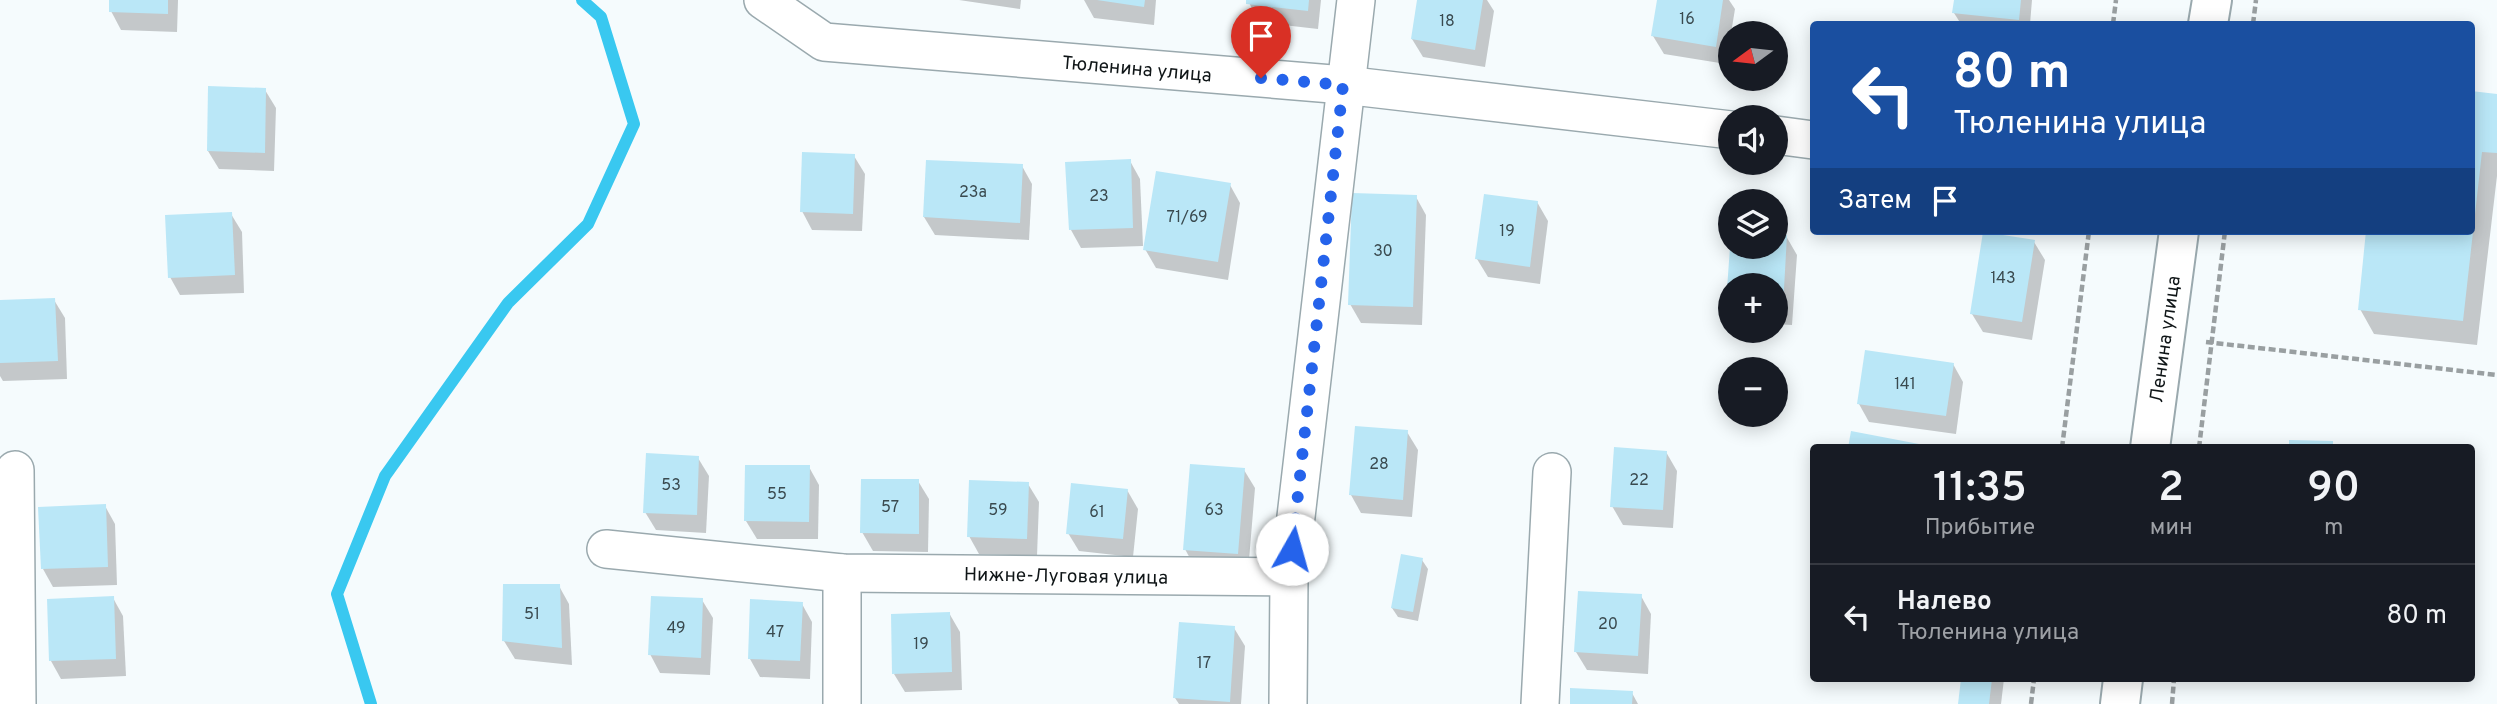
<!DOCTYPE html>
<html lang="ru">
<meta charset="utf-8">
<style>
:root{--surface:#171b24;--page:#20242c;--text:#f1f3f6;--muted:#9ea1a6;--line:#363941}
body{margin:0;font-family:Overpass,sans-serif;background:var(--page);color:var(--text);height:100vh;display:flex;flex-direction:column;font-size:26px;white-space:nowrap}
*{box-sizing:border-box;margin:0}
p{font-size:23px;color:var(--muted)}
.icon{flex:none;width:38px;height:38px;fill:none;stroke:currentColor;stroke-width:2;stroke-linecap:round;stroke-linejoin:round}
.map{position:relative;flex:1;overflow:hidden}
.side{position:absolute;left:1810px;top:444px;width:665px;height:238px;display:flex;flex-direction:column;background:var(--surface);border-radius:7px;box-shadow:0 4px 18px #0003}
.side>*{flex:none}
.guide{position:absolute;left:1810px;top:21px;width:665px;height:214px;border-radius:7px;box-shadow:0 4px 18px #0003;background:#1a4fa0;color:#fff;overflow:hidden}
.needle{width:46px;rotate:255deg}
.buttons{position:absolute;left:1718px;top:21px;display:grid;gap:14px}
.buttons a{display:grid;place-items:center;width:70px;height:70px;border-radius:50%;background:var(--surface);box-shadow:0 4px 18px #0003;font-size:35px}
.pin{position:absolute;display:grid;place-items:center;width:60px;height:60px;color:#fff;margin:-72px -30px;border-radius:50% 50% 50% 0;rotate:-45deg;box-shadow:0 0 7px #0007}
.pin .icon{rotate:45deg}
.me{position:absolute;width:77px;margin:-38px;rotate:7deg;stroke-linejoin:round;filter:drop-shadow(0 0 5px #0008)}
.turn{display:flex;align-items:center;gap:24px;height:147px;padding:0 28px;font-size:32px}
.turn .icon{width:91px;height:91px;stroke-width:2.5}
.turn b{display:block;font-size:49px;line-height:60px}
.then{display:flex;align-items:center;height:66px;padding:0 28px;background:#0003;gap:14px;font-size:26px}
.eta{display:flex;justify-content:space-evenly;align-items:center;height:119px;text-align:center}
.eta b{font-size:42px;font-weight:600;line-height:49px}
ul{padding:0;list-style:none}
li{display:flex;align-items:center;gap:21px;height:105px;padding:0 28px;border-top:2px solid var(--line)}
li div{flex:1}
li b{display:block;font-size:26px}
li em{font-style:normal}
.map>svg:first-child{display:block}
</style>
<div class="map">
<svg width="2497" height="704" viewBox="0 0 2497 704">
<rect width="100%" height="100%" fill="#f5fbfd"/>
<g fill="#0003">
<path d="M 111,0 L 178,0 L 177,32 L 121,30 L 111,11 Z"/>
<path d="M 959,0 L 1021,0 L 1020,9 Z"/>
<path d="M 1084,0 L 1156,0 L 1154,25 L 1094,18 Z"/>
<path d="M 1248,0 L 1321,0 L 1318,29 L 1258,22 Z"/>
<path d="M 1419,0 L 1487,0 L 1494,11 L 1485,67 L 1423,57 L 1412,39 Z"/>
<path d="M 1659,0 L 1729,0 L 1735,9 L 1726,64 L 1664,54 L 1653,36 Z"/>
<path d="M 1955,0 L 2032,0 L 2030,24 L 1961,24 L 1954,13 Z"/>
<path d="M 265,90 L 276,108 L 274,171 L 219,169 L 208,151 Z"/>
<path d="M 2471,93 L 2497,96 L 2497,176 L 2477,345 L 2374,334 L 2360,309 L 2368,231 L 2471,231 Z"/>
<path d="M 854,156 L 865,174 L 862,231 L 812,230 L 802,211 Z"/>
<path d="M 1130,161 L 1140,179 L 1143,246 L 1081,248 L 1071,230 L 1067,164 Z"/>
<path d="M 1022,166 L 1032,184 L 1029,240 L 935,235 L 924,217 Z"/>
<path d="M 1230,185 L 1240,203 L 1228,280 L 1156,268 L 1145,249 Z"/>
<path d="M 1416,197 L 1426,215 L 1422,325 L 1361,323 L 1350,304 Z"/>
<path d="M 1537,202 L 1548,221 L 1540,284 L 1488,277 L 1477,259 Z"/>
<path d="M 231,214 L 242,232 L 244,293 L 180,295 L 170,277 Z"/>
<path d="M 1786,236 L 1797,255 L 1792,325 L 1776,324 L 1776,285 L 1731,285 L 1731,308 L 1728,303 L 1732,247 L 1776,247 Z"/>
<path d="M 2034,242 L 2045,260 L 2032,340 L 1983,332 L 1972,314 Z"/>
<path d="M 54,300 L 65,318 L 67,379 L 3,381 L 0,376 L 0,302 Z"/>
<path d="M 1953,364 L 1963,382 L 1956,434 L 1869,422 L 1859,404 Z"/>
<path d="M 1407,432 L 1418,450 L 1412,517 L 1361,513 L 1351,495 Z"/>
<path d="M 1666,452 L 1677,471 L 1673,528 L 1623,525 L 1612,506 Z"/>
<path d="M 698,458 L 709,476 L 706,533 L 656,530 L 645,512 Z"/>
<path d="M 809,467 L 819,485 L 818,539 L 757,539 L 746,521 Z"/>
<path d="M 1244,470 L 1255,488 L 1248,572 L 1195,568 L 1185,549 Z"/>
<path d="M 918,481 L 929,499 L 928,552 L 873,551 L 862,532 Z"/>
<path d="M 1028,484 L 1039,502 L 1037,556 L 979,554 L 969,536 Z"/>
<path d="M 1127,490 L 1138,509 L 1133,557 L 1079,551 L 1068,533 Z"/>
<path d="M 105,506 L 115,524 L 117,585 L 53,587 L 43,569 Z"/>
<path d="M 1422,560 L 1428,569 L 1418,621 L 1398,617 L 1392,608 Z"/>
<path d="M 559,586 L 569,604 L 572,665 L 515,659 L 504,641 Z"/>
<path d="M 1641,596 L 1651,614 L 1648,674 L 1587,670 L 1576,652 Z"/>
<path d="M 113,598 L 123,616 L 126,676 L 61,679 L 51,661 L 49,600 Z"/>
<path d="M 702,600 L 713,618 L 710,675 L 660,673 L 650,654 Z"/>
<path d="M 802,604 L 812,622 L 810,679 L 760,677 L 750,659 Z"/>
<path d="M 949,613 L 960,632 L 962,690 L 905,692 L 894,674 Z"/>
<path d="M 1234,628 L 1245,646 L 1241,704 L 1179,704 L 1175,698 Z"/>
<path d="M 1963,679 L 2004,679 L 2001,704 L 1960,704 Z"/>
<path d="M 1632,693 L 1638,704 L 1571,704 Z"/>
</g>
<g fill="none" stroke-linecap="round" stroke-linejoin="round">
<path stroke="#39c8f0" stroke-width="12" d="M 371,704 L 337,594 L 385,476 L 508,303 L 588,224 L 634,124 L 601,17 L 582,0"/>
</g>
<g fill="#bae7f7">
<path d="M 109,0 L 168,0 L 168,14 L 109,12 Z"/>
<path d="M 1097,0 L 1145,0 L 1144,7 Z"/>
<path d="M 1246,0 L 1309,0 L 1308,11 L 1246,4 Z"/>
<path d="M 1417,0 L 1483,0 L 1475,50 L 1411,39 Z"/>
<path d="M 1657,0 L 1723,0 L 1716,47 L 1651,36 Z"/>
<path d="M 1954,0 L 2021,0 L 2019,20 L 1952,13 Z"/>
<path d="M 208,86 L 266,88 L 265,153 L 207,151 Z"/>
<path d="M 2471,91 L 2497,94 L 2497,153 L 2482,152 L 2463,321 L 2358,310 L 2366,231 L 2471,231 Z"/>
<path d="M 802,152 L 855,154 L 853,214 L 800,212 Z"/>
<path d="M 1131,159 L 1133,228 L 1069,230 L 1065,162 Z"/>
<path d="M 926,160 L 1023,164 L 1020,223 L 923,217 Z"/>
<path d="M 1156,171 L 1231,183 L 1218,262 L 1143,250 Z"/>
<path d="M 1352,193 L 1417,195 L 1413,307 L 1348,305 Z"/>
<path d="M 1484,194 L 1538,201 L 1530,267 L 1475,259 Z"/>
<path d="M 232,212 L 235,275 L 168,278 L 165,215 Z"/>
<path d="M 1983,232 L 2035,240 L 2022,322 L 1970,314 Z"/>
<path d="M 1776,234 L 1787,235 L 1783,307 L 1776,307 L 1776,285 L 1731,285 L 1731,304 L 1726,303 L 1730,247 L 1776,247 Z"/>
<path d="M 55,298 L 58,361 L 0,363 L 0,300 Z"/>
<path d="M 1865,350 L 1954,363 L 1946,416 L 1857,404 Z"/>
<path d="M 1355,426 L 1408,430 L 1403,500 L 1349,495 Z"/>
<path d="M 1851,431 L 1919,444 L 1918,448 L 1848,448 Z"/>
<path d="M 2289,440 L 2333,441 L 2333,448 L 2289,448 Z"/>
<path d="M 1614,447 L 1667,451 L 1663,510 L 1610,507 Z"/>
<path d="M 646,453 L 699,456 L 697,515 L 643,513 Z"/>
<path d="M 1190,464 L 1245,468 L 1238,554 L 1183,550 Z"/>
<path d="M 745,465 L 810,465 L 809,522 L 744,521 Z"/>
<path d="M 861,479 L 919,479 L 919,534 L 860,533 Z"/>
<path d="M 969,480 L 1029,482 L 1027,539 L 967,537 Z"/>
<path d="M 1071,483 L 1128,489 L 1123,539 L 1066,534 Z"/>
<path d="M 106,504 L 108,567 L 41,569 L 38,507 Z"/>
<path d="M 1401,554 L 1423,558 L 1413,612 L 1391,608 Z"/>
<path d="M 503,584 L 560,584 L 562,648 L 502,641 Z"/>
<path d="M 1578,591 L 1642,594 L 1638,656 L 1574,652 Z"/>
<path d="M 114,596 L 116,659 L 49,661 L 47,599 Z"/>
<path d="M 651,596 L 703,598 L 701,658 L 648,655 Z"/>
<path d="M 750,599 L 803,602 L 800,661 L 748,659 Z"/>
<path d="M 950,612 L 952,672 L 892,674 L 891,614 Z"/>
<path d="M 1179,622 L 1235,626 L 1230,702 L 1173,698 Z"/>
<path d="M 1961,679 L 1992,679 L 1989,704 L 1958,704 Z"/>
<path d="M 1570,688 L 1633,691 L 1632,704 L 1570,704 Z"/>
</g>
<g fill="none" stroke-linecap="round" stroke-linejoin="round">
<defs>
<g id="street">
<path d="M 763,0 L 824,42 L 1344,85 L 1731,130"/>
<path d="M 1776,135 L 1813,140"/>
<path d="M 15,470 L 17,704"/>
<path d="M 606,549 L 842,573 L 1289,577"/>
<path d="M 842,704 L 842,573"/>
<path d="M 1288,704 L 1289,577 L 1356,0"/>
<path d="M 1540,704 L 1552,472"/>
</g>
<g id="secondary">
<path d="M 2208,24 L 2212,0"/>
<path d="M 2150,448 L 2179,231"/>
<path d="M 2120,704 L 2123,679"/>
</g>
</defs>
<use href="#street" stroke="#9aa9ae" stroke-width="40"/>
<use href="#secondary" stroke="#9aa9ae" stroke-width="42"/>
<g stroke="#999fa1" stroke-width="4.5" stroke-dasharray="7 3.5" stroke-linecap="butt">
<path d="M 2113,24 L 2116,0"/>
<path d="M 2253,24 L 2256,0"/>
<path d="M 2206,342 L 2497,375"/>
<path d="M 2062,448 L 2089,231"/>
<path d="M 2199,448 L 2225,231"/>
<path d="M 2031,704 L 2034,679"/>
<path d="M 2172,704 L 2174,679"/>
</g>
<use href="#street" stroke="#fff" stroke-width="37"/>
<use href="#secondary" stroke="#fff" stroke-width="38"/>
</g>
<g fill="none" stroke-linecap="round" stroke-linejoin="round">
<path stroke="#2563eb" stroke-width="12" stroke-dasharray="0 21.6" d="M 1261,78 L 1343,85 L 1292,549"/>
</g>
<g text-anchor="middle" stroke-width="5" stroke-linejoin="round" paint-order="stroke">
<g font-size="16" fill="#3a4a4f">
<text x="1687" y="24">16</text>
<text x="1447" y="26">18</text>
<text x="973" y="197">23а</text>
<text x="1099" y="201">23</text>
<text x="1187" y="222">71/69</text>
<text x="1507" y="236">19</text>
<text x="1383" y="256">30</text>
<text x="2003" y="283">143</text>
<text x="1905" y="389">141</text>
<text x="1379" y="469">28</text>
<text x="1639" y="485">22</text>
<text x="671" y="490">53</text>
<text x="777" y="499">55</text>
<text x="890" y="512">57</text>
<text x="998" y="515">59</text>
<text x="1214" y="515">63</text>
<text x="1097" y="517">61</text>
<text x="532" y="619">51</text>
<text x="1608" y="629">20</text>
<text x="676" y="633">49</text>
<text x="775" y="637">47</text>
<text x="921" y="649">19</text>
<text x="1204" y="668">17</text>
</g>
<g font-size="19" fill="#0f1517" stroke="#fff">
<text transform="translate(1137 68) rotate(5)" y="7">Тюленина улица</text>
<text transform="translate(2164 339) rotate(-82)" y="7">Ленина улица</text>
<text transform="translate(1066 575) rotate(1)" y="7">Нижне-Луговая улица</text>
</g>
</g>
</svg>
<div class="buttons">
<a><svg class="needle" viewBox="-14 -14 28 28"><path d="M0-13l5 13h-10z" fill="#e53935"/><path d="M0 13l5-13h-10z" fill="#9ea1a6"/></svg></a>
<a><svg class="icon" aria-label="sound" viewBox="0 0 24 24"><path d="M4 9h4l5-4v14l-5-4H4zM17 9q2 3 0 6"/></svg></a>
<a><svg class="icon" aria-label="layers" viewBox="0 0 24 24"><path d="M12 4l9 5-9 5-9-5zM3 14l9 5 9-5"/></svg></a>
<a>+</a>
<a>−</a>
</div>
<div class="pin" style="left:1261px;top:78px;background:#d93025"><svg class="icon" aria-label="arrive" viewBox="0 0 24 24"><path d="M6 21V4h12l-3 4 3 4H6"/></svg></div>
<svg class="me" style="left:1292px;top:549px" viewBox="-20 -20 40 40"><circle r="19" fill="#fff"/><path d="M0-13L10 11 0 6-10 11z" fill="#2563eb"/></svg>
<div class="guide">
<div class="turn"><svg class="icon" aria-label="left" viewBox="0 0 24 24"><path d="M17 20v-9H6M10 6l-5 5 5 5"/></svg><div><b>80 m</b>Тюленина улица</div></div>
<div class="then">Затем<svg class="icon" aria-label="arrive" viewBox="0 0 24 24"><path d="M6 21V4h12l-3 4 3 4H6"/></svg></div>
</div>
<section class="side">
<div class="eta">
<div><b>11:35</b><p>Прибытие</p></div>
<div><b>2</b><p>мин</p></div>
<div><b>90</b><p>m</p></div>
</div>
<ul>
<li><svg class="icon" aria-label="left" viewBox="0 0 24 24"><path d="M17 20v-9H6M10 6l-5 5 5 5"/></svg><div><b>Налево</b><p>Тюленина улица</p></div><em>80 m</em></li>
</ul>
</section>
</div>
